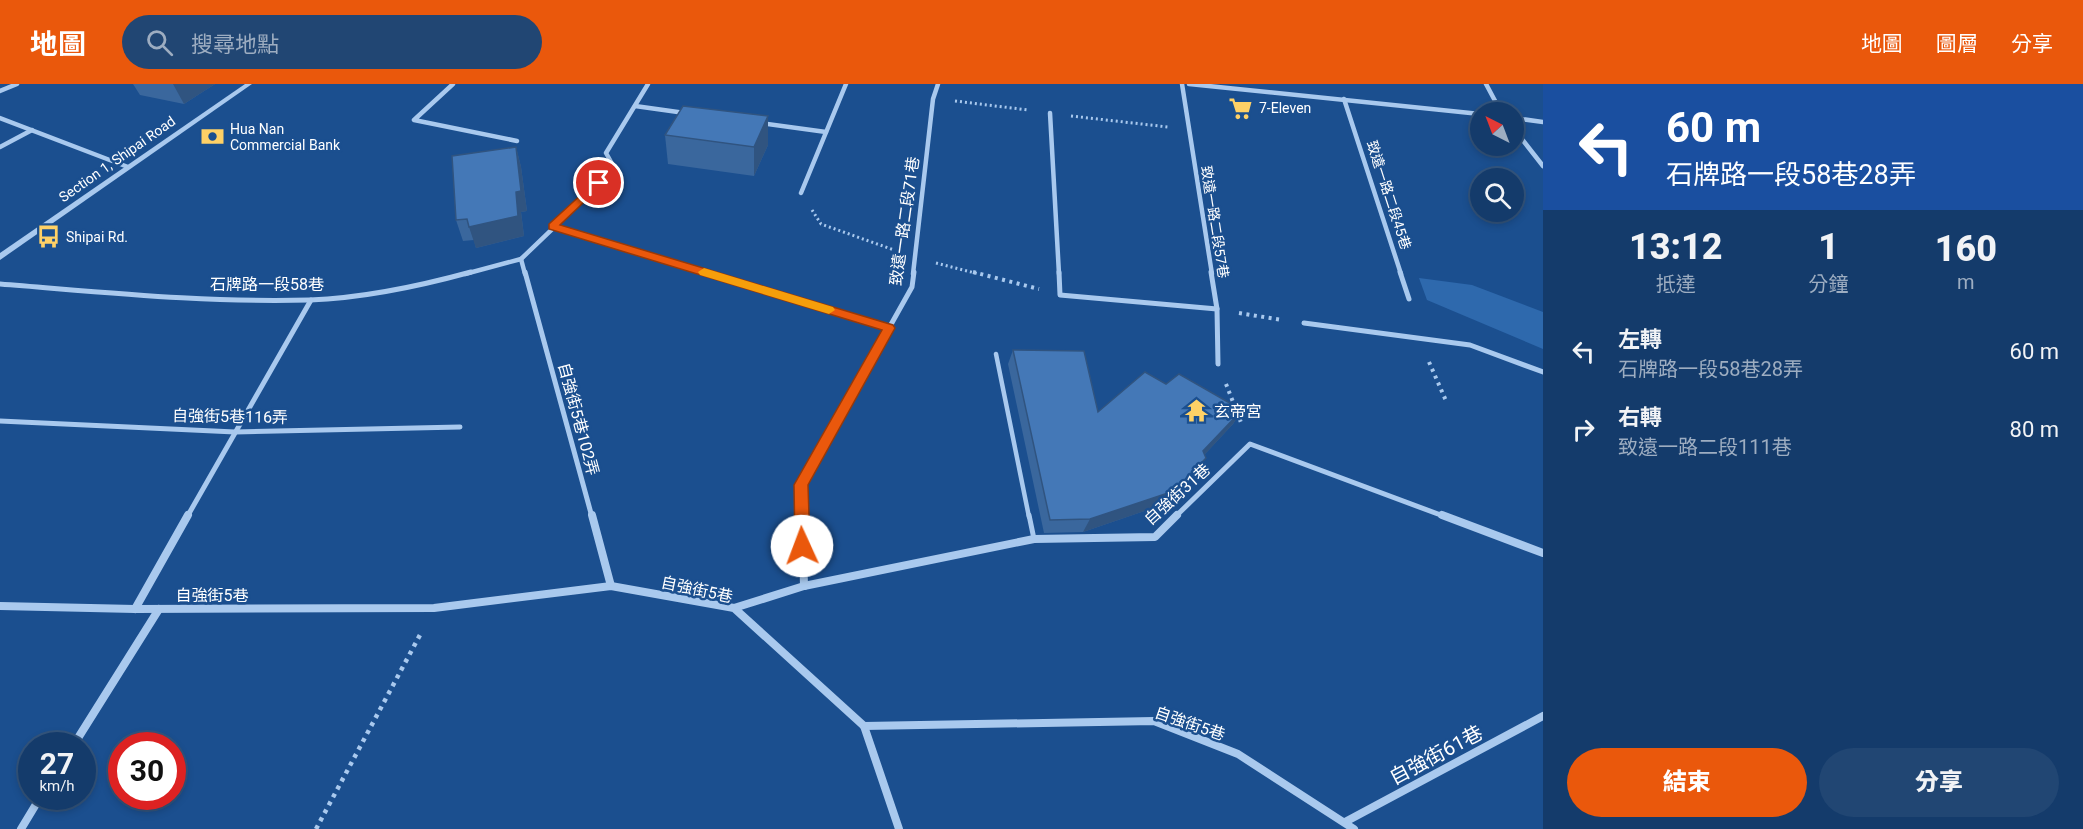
<!DOCTYPE html>
<html lang="zh-TW">
<meta charset="utf-8">
<style>
:root{--surface:#143b6b;--page:#214673;--text:#f1f3f6;--muted:#9dadc1;--line:#33557e;--accent:#ea580c}
body{margin:0;font-family:Roboto,"Noto Sans TC",sans-serif;background:var(--page);color:var(--text);height:100vh;display:flex;flex-direction:column;font-size:22px;white-space:nowrap}
*{box-sizing:border-box;margin:0}
p{font-size:20px;color:var(--muted)}
.icon{flex:none;width:33px;height:33px;fill:none;stroke:currentColor;stroke-width:2;stroke-linecap:round;stroke-linejoin:round}
.map{position:relative;flex:1;overflow:hidden}
.details{display:flex;flex-direction:column;background:var(--surface);width:540px}
.details>*{flex:none}
.guide{background:#1a4fa0;color:#fff;overflow:hidden}
.needle{width:39px;rotate:318deg}
.tools{position:absolute;left:1470px;top:18px;display:grid;gap:12px}
.tools a{display:grid;place-items:center;width:54px;height:54px;border-radius:50%;background:var(--surface);box-shadow:0 3px 9px #0003,0 0 0 2px var(--line);font-size:30px}
.speed{position:absolute;left:18px;top:648px;display:flex;gap:12px;font-size:30px;font-weight:700;text-align:center}
.speed>*{display:grid;place-content:center;width:78px;height:78px;border-radius:50%;background:var(--surface);box-shadow:0 3px 9px #0003,0 0 0 2px var(--line);line-height:1}
.speed small{font-size:15px;font-weight:400}
.speed .limit{border:9px solid #d22;background:#fff;color:#111}
.pin{position:absolute;display:grid;place-items:center;width:51px;height:51px;color:#fff;margin:-26px;border:3px solid #fff;border-radius:50%;box-shadow:0 2px 6px #0007}
.me{position:absolute;width:66px;margin:-33px;rotate:358deg;stroke-linejoin:round;filter:drop-shadow(0 0 4px #0008)}
.turn{display:flex;align-items:center;gap:21px;height:126px;padding:0 24px;font-size:27px}
.turn .icon{width:78px;height:78px;stroke-width:2.5}
.turn b{display:block;font-size:42px;line-height:51px}
.eta{display:flex;justify-content:space-evenly;align-items:center;height:102px;text-align:center}
.eta b{font-size:36px;font-weight:800;line-height:42px}
.button{display:flex;gap:12px;margin-top:auto;padding:12px 24px}
.button a{flex:1;height:69px;border-radius:36px;background:var(--accent);color:#fff;font-size:24px;font-weight:800;line-height:69px;text-align:center}
.button a+a{background:var(--page);color:var(--text)}
ul{padding:0;list-style:none}
li{display:flex;align-items:center;gap:18px;height:78px;padding:0 24px}
li div{flex:1}
li b{display:block;font-size:22px}
li em{font-style:normal}
header{display:flex;align-items:center;gap:36px;box-sizing:border-box;height:84px;padding:0 30px;background:var(--accent);color:#fff}
header strong{font-size:28px}
nav{display:flex;gap:33px;margin-inline-start:auto;font-size:21px}
.search{width:420px;height:54px;background:var(--page);display:flex;align-items:center;gap:15px;box-sizing:border-box;padding:0 21px;border-radius:33px;color:var(--muted);font-size:22px}
main{display:flex;flex:1;min-height:0}
.map>svg:first-child{display:block}
</style>
<header>
<strong>地圖</strong>
<div class="search"><svg class="icon" aria-label="search" viewBox="0 0 24 24"><circle cx="10" cy="10" r="6"/><path d="M15 15l6 6"/></svg>搜尋地點</div>
<nav><a>地圖</a><a>圖層</a><a>分享</a></nav>
</header>
<main>
<div class="map">
<svg width="1543" height="745" viewBox="0 0 1543 745">
<rect width="100%" height="100%" fill="#1b4f8f"/>
<path fill="#2e69ad" d="M 1419,194 L 1472,201 L 1543,228 L 1543,265 L 1427,216 Z"/>
<g fill="none" stroke-linecap="round" stroke-linejoin="round">
<g stroke="#a9c9ee" stroke-width="3" stroke-dasharray="2 3" stroke-linecap="butt">
<path d="M 955,17 L 1028,26"/>
<path d="M 1071,32 L 1168,43"/>
<path d="M 812,126 L 821,140 L 894,166"/>
<path d="M 936,179 L 979,190"/>
</g>
<g stroke="#a9c9ee" stroke-width="4" stroke-dasharray="3 4.5" stroke-linecap="butt">
<path d="M 973,188 L 1039,205"/>
<path d="M 1239,229 L 1282,236"/>
<path d="M 1429,278 L 1447,319"/>
<path d="M 1226,300 L 1242,341"/>
</g>
<path stroke="#a9c9ee" stroke-width="4.5" stroke-dasharray="4 5" stroke-linecap="butt" d="M 316,745 L 421,549"/>
<path stroke="#a9c9ee" stroke-width="4.5" d="M 996,270 L 1029,433"/>
<path stroke="#a9c9ee" stroke-width="5" d="M 1029,431 L 1034,455"/>
<g stroke="#a9c9ee" stroke-width="4.5">
<path d="M 453,0 L 414,36 L 517,57"/>
<path d="M 1182,0 L 1212,190"/>
<path d="M 1189,0 L 1480,30"/>
<path d="M 1486,0 L 1501,28"/>
<path d="M 0,7 L 17,0"/>
<path d="M 1344,15 L 1401,190"/>
<path d="M 635,22 L 685,29"/>
<path d="M 1050,29 L 1059,190"/>
<path d="M 0,34 L 128,83"/>
<path d="M 1514,34 L 1543,38"/>
<path d="M 760,39 L 826,48"/>
<path d="M 1514,45 L 1543,82"/>
<path d="M 0,63 L 32,46"/>
<path d="M 801,109 L 846,0"/>
<path d="M 553,143 L 709,190"/>
<path d="M 521,175 L 525,190"/>
<path d="M 465,190 L 521,175 L 615,85 L 606,69 L 648,0"/>
<path d="M 913,190 L 933,15 L 938,0"/>
</g>
<g stroke="#a9c9ee" stroke-width="5">
<path d="M 525,188 L 592,433"/>
<path d="M 704,188 L 889,244"/>
<path d="M 1059,188 L 1060,211 L 1217,225"/>
<path d="M 1211,188 L 1217,225 L 1218,280"/>
<path d="M 1400,188 L 1409,215"/>
<path d="M 0,200 C 103,208 206,219 310,216 C 363,214 420,202 471,188"/>
<path d="M 1304,239 L 1470,261 L 1543,288"/>
<path d="M 0,337 L 235,348 L 460,343"/>
<path d="M 187,433 L 311,216"/>
<path d="M 802,433 L 801,401 L 912,203 L 914,188"/>
<path d="M 1175,433 L 1250,360 L 1446,433"/>
</g>
<g stroke="#a9c9ee" stroke-width="8">
<path d="M 592,431 L 611,502"/>
<path d="M 802,431 L 804,502"/>
<path d="M 1442,431 L 1543,469"/>
<path d="M 0,522 L 135,525 L 434,524 L 611,502 L 734,524 L 864,642 L 1154,637 L 1238,670 L 1354,745"/>
<path d="M 734,524 L 804,502 L 1034,455 L 1155,453 L 1177,431"/>
<path d="M 135,525 L 188,431"/>
<path d="M 864,642 L 899,745"/>
<path d="M 73,662 L 159,525"/>
<path d="M 1345,738 L 1543,632"/>
<path d="M 21,745 L 41,712"/>
</g>
<path fill="#a9c9ee" fill-rule="evenodd" d="M 245,0 L 252,0 L 0,176 L 0,169 Z"/>
</g>
<g fill="#3a679d">
<path d="M 133,0 L 215,0 L 184,20 L 140,11 Z"/>
<path d="M 768,32 L 768,61 L 754,92 L 668,80 L 665,51 Z"/>
<path d="M 516,63 L 521,83 L 527,127 L 521,128 L 524,152 L 476,164 L 474,156 L 463,157 L 456,136 Z"/>
<path d="M 1013,266 L 1098,328 L 1166,300 L 1242,326 L 1233,340 L 1205,370 L 1197,388 L 1165,420 L 1083,448 L 1044,449 L 1008,280 Z"/>
</g>
<g fill="#305480">
<path d="M 173,0 L 215,0 L 184,20 Z"/>
<path d="M 768,32 L 768,61 L 754,92 L 754,63 Z"/>
<path d="M 516,63 L 521,83 L 527,127 L 521,128 L 524,152 L 476,164 L 469,143 L 516,108 Z"/>
<path d="M 1242,326 L 1233,340 L 1195,381 L 1203,367 Z"/>
<path d="M 1206,374 L 1197,388 L 1165,420 L 1083,448 L 1090,435 Z"/>
</g>
<g fill="#4478b7" stroke="#305480" stroke-width="1.5">
<path d="M 683,22 L 768,32 L 754,63 L 665,51 Z"/>
<path d="M 516,63 L 521,107 L 516,108 L 518,132 L 469,143 L 467,135 L 456,136 L 452,72 Z"/>
<path d="M 1013,266 L 1084,267 L 1098,328 L 1145,288 L 1166,300 L 1179,290 L 1242,326 L 1203,367 L 1206,374 L 1174,407 L 1090,435 L 1050,436 Z"/>
</g>
<path fill="#ea580c" stroke="#983908" stroke-width="1.5" d="M 596,97 L 604,99 L 560,141 L 893,241 L 895,244 L 808,401 L 810,462 L 808,466 L 802,468 L 797,466 L 795,462 L 794,401 L 882,246 L 549,145 L 549,140 Z"/>
<path fill="#f59e0b" d="M 704,184 L 833,223 L 835,226 L 829,230 L 700,191 L 698,188 Z"/>
<defs>
<symbol id="supermarket-bare" viewBox="-9 -9 18 18"><path d="M-6-5.5h2.5l.6 2H6L4.5 2H-2.5L-4.4-4H-6ZM-1.5 3.2a1.3 1.3 0 1 0 .1 0ZM3 3.2a1.3 1.3 0 1 0 .1 0Z" fill="#ffd166" stroke="#1b4f8f" stroke-width="2.5" paint-order="stroke"/></symbol>
<symbol id="bank-bare" viewBox="-9 -9 18 18"><path d="M-6-4H6V4H-6ZM0-2.3a2.3 2.3 0 1 0 0 4.6a2.3 2.3 0 1 0 0-4.6Z" fill="#ffd166" stroke="#1b4f8f" stroke-width="2.5" paint-order="stroke"/></symbol>
<symbol id="bus-bare" viewBox="-9 -9 18 18"><path d="M-5-6H5V4H4V6H2V4H-2V6H-4V4H-5ZM-3.5-4V0h7V-4ZM-3.5 1.2v1.5H-2V1.2ZM2 1.2v1.5H3.5V1.2Z" fill="#ffd166" stroke="#1b4f8f" stroke-width="2.5" paint-order="stroke"/></symbol>
<symbol id="temple-bare" viewBox="-9 -9 18 18"><path d="M0-6L5-2H3V0L6.5 2.5H4V6H1.5V3h-3V6H-4V2.5H-6.5L-3 0V-2H-5Z" fill="#ffd166" stroke="#1b4f8f" stroke-width="2.5" paint-order="stroke"/></symbol>
</defs>
<g fill-rule="evenodd">
<use href="#supermarket-bare" x="1224" y="8" width="33" height="33"/>
<use href="#bank-bare" x="196" y="36" width="33" height="33"/>
<use href="#bus-bare" x="32" y="136" width="33" height="33"/>
<use href="#temple-bare" x="1180" y="310" width="33" height="33"/>
</g>
<g text-anchor="middle" stroke-width="5" stroke-linejoin="round" paint-order="stroke">
<g font-size="14" fill="#fff" stroke="#1b4f8f" text-anchor="start">
<text x="1259" y="29">7-Eleven</text>
<text x="230" y="50">Hua Nan<tspan x="230" dy="16">Commercial Bank</tspan></text>
<text x="66" y="158">Shipai Rd.</text>
</g>
<g font-size="14" fill="#fff" stroke="#1b4f8f">
<text transform="translate(117 75) rotate(-35)" y="5">Section 1, Shipai Road</text>
<text transform="translate(1389 111) rotate(72)" y="5">致遠一路二段45巷</text>
<text transform="translate(1215 138) rotate(81)" y="5">致遠一路二段57巷</text>
</g>
<g font-size="16" fill="#fff" stroke="#1b4f8f">
<text transform="translate(904 137) rotate(-82)" y="6">致遠一路二段71巷</text>
<text x="267" y="206">石牌路一段58巷</text>
<text transform="translate(230 332) rotate(1)" y="6">自強街5巷116弄</text>
<text transform="translate(579 335) rotate(75)" y="6">自強街5巷102弄</text>
<text transform="translate(1177 410) rotate(-42)" y="6">自強街31巷</text>
<text transform="translate(697 505) rotate(12)" y="6">自強街5巷</text>
<text x="212" y="517">自強街5巷</text>
<text transform="translate(1190 639) rotate(19)" y="6">自強街5巷</text>
</g>
<g font-size="16" fill="#fff" stroke="#1b4f8f" text-anchor="start">
<text x="1214" y="333">玄帝宮</text>
</g>
<g font-size="20" fill="#fff" stroke="#1b4f8f">
<text transform="translate(1436 671) rotate(-28)" y="7">自強街61巷</text>
</g>
</g>
</svg>
<div class="tools">
<a><svg class="needle" viewBox="-14 -14 28 28"><path d="M0-13l5 13h-10z" fill="#e53935"/><path d="M0 13l5-13h-10z" fill="#9dadc1"/></svg></a>
<a><svg class="icon" aria-label="search" viewBox="0 0 24 24"><circle cx="10" cy="10" r="6"/><path d="M15 15l6 6"/></svg></a>
</div>
<div class="speed"><div>27<small>km/h</small></div><div class="limit">30</div></div>
<div class="pin" style="left:599px;top:99px;background:#d93025"><svg class="icon" aria-label="arrive" viewBox="0 0 24 24"><path d="M6 21V4h12l-3 4 3 4H6"/></svg></div>
<svg class="me" style="left:802px;top:462px" viewBox="-20 -20 40 40"><circle r="19" fill="#fff"/><path d="M0-13L10 11 0 6-10 11z" fill="#ea580c"/></svg>
</div>
<section class="details">
<div class="guide">
<div class="turn"><svg class="icon" aria-label="left" viewBox="0 0 24 24"><path d="M17 20v-9H6M10 6l-5 5 5 5"/></svg><div><b>60 m</b>石牌路一段58巷28弄</div></div>
</div>
<div class="eta">
<div><b>13:12</b><p>抵達</p></div>
<div><b>1</b><p>分鐘</p></div>
<div><b>160</b><p>m</p></div>
</div>
<ul>
<li><svg class="icon" aria-label="left" viewBox="0 0 24 24"><path d="M17 20v-9H6M10 6l-5 5 5 5"/></svg><div><b>左轉</b><p>石牌路一段58巷28弄</p></div><em>60 m</em></li>
<li><svg class="icon" aria-label="right" viewBox="0 0 24 24"><path d="M7 20v-9h11M14 6l5 5-5 5"/></svg><div><b>右轉</b><p>致遠一路二段111巷</p></div><em>80 m</em></li>
</ul>
<div class="button"><a>結束</a><a>分享</a></div>
</section>
</main>
